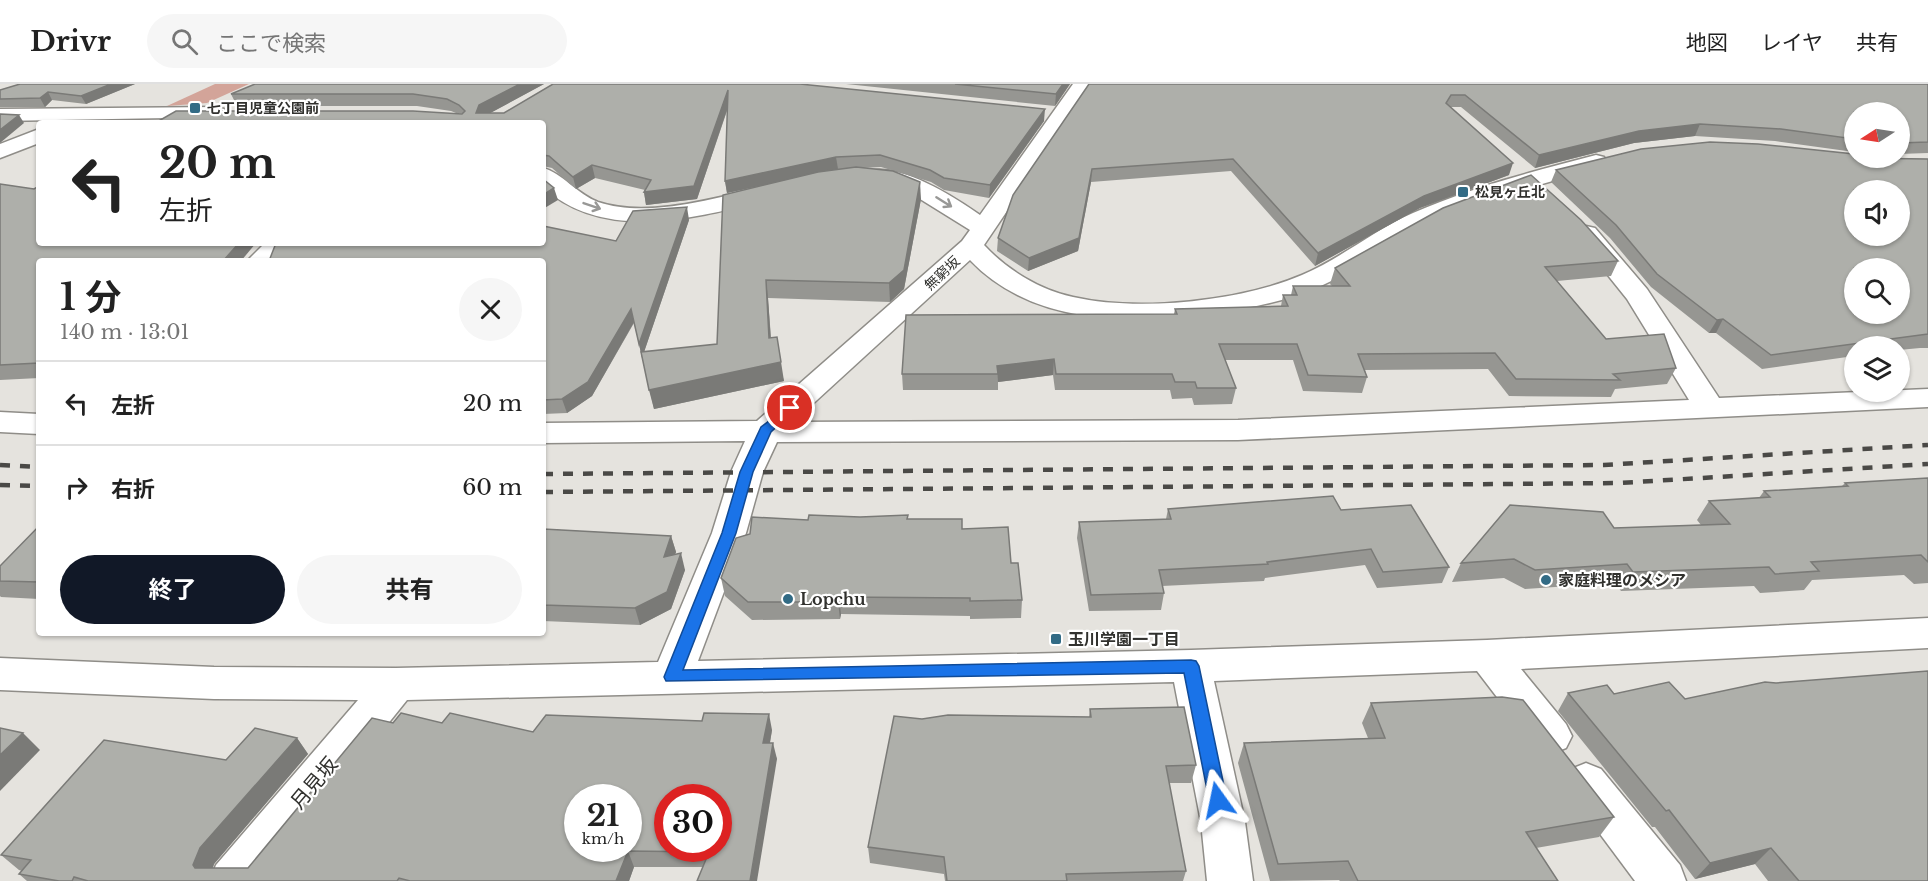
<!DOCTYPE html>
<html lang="ja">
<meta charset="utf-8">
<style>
:root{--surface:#fff;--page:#f6f6f6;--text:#222;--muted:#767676;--line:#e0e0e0;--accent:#111827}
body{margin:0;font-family:"Libre Baskerville","Noto Sans JP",serif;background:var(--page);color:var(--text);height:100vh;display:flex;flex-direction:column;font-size:22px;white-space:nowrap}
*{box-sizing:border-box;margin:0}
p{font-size:20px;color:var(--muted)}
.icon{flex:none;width:33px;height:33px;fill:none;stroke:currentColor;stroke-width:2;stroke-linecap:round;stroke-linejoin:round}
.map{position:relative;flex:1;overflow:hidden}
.details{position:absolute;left:36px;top:174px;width:510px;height:378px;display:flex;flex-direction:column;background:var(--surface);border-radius:6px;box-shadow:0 2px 4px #0004}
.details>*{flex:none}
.top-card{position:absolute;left:36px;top:36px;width:510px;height:126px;border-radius:6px;box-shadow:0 2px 4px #0004;background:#fff;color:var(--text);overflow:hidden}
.needle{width:39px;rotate:258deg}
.buttons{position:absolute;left:1844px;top:18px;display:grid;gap:12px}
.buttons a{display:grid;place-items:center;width:66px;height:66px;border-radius:50%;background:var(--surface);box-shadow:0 2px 4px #0004;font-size:30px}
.speed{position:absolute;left:564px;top:700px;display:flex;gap:12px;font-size:30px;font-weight:700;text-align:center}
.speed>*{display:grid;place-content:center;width:78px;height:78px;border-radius:50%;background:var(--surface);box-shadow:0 2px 4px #0004;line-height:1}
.speed small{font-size:15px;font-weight:400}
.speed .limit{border:9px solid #d22;background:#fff;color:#111}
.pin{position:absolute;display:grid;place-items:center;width:51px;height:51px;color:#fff;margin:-26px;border:3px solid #fff;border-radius:50%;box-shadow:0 2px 6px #0007}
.me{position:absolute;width:66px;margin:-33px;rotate:348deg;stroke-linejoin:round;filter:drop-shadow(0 0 4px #0008)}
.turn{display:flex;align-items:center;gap:21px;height:126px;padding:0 24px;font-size:27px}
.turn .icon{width:78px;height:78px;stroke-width:2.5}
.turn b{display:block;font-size:42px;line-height:51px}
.round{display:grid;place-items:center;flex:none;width:63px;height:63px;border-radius:32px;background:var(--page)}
.summary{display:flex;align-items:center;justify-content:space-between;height:102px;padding:0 24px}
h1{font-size:36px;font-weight:700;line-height:45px}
.primary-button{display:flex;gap:12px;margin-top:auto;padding:12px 24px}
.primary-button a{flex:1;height:69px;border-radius:36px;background:var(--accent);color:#fff;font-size:24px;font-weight:700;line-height:69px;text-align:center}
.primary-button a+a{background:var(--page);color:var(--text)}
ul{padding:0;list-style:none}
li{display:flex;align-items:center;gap:18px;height:84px;padding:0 24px;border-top:2px solid var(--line)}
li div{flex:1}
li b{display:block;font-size:22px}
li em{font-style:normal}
header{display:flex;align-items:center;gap:36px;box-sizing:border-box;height:84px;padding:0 30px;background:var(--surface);border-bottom:2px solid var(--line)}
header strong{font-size:28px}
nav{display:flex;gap:33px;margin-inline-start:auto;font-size:21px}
.search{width:420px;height:54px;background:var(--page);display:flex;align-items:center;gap:15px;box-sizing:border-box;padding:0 21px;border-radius:33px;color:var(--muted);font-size:22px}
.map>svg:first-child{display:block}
</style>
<header>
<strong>Drivr</strong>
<div class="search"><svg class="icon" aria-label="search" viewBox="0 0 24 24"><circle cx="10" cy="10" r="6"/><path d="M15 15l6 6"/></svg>ここで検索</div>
<nav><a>地図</a><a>レイヤ</a><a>共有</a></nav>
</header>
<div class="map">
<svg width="1928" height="797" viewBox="0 0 1928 797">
<rect width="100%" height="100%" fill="#e5e3de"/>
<path fill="#d3a499" d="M 215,0 L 249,0 L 207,19 L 167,22 Z"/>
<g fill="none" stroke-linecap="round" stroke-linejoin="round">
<defs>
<g id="minor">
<path d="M 1073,0 L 1093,0 L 984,161 C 1007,186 1040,206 1073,213 C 1139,228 1241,217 1302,191 C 1342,174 1374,146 1413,129 C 1472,103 1534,87 1596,71 L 1604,73 L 1607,78 L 1604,83 C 1545,99 1486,114 1430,139 C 1390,157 1357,187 1316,204 C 1284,218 1249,224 1214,229 C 1131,240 1033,242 970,176 L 793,338 L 1238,336 L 1689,316 L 1627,215 L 1574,149 L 1577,144 L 1586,142 L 1595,144 L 1647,205 L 1719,314 L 1928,305 L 1928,323 L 1238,356 L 777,358 L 763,388 L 746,449 L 698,577 L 1191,566 L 1487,556 L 1928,534 L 1928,564 L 1521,585 L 1566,640 L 1572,652 L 1566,664 L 1551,670 L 1536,664 L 1477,587 L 1214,597 L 1245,738 L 1253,797 L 1207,797 L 1201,738 L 1174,598 L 407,616 L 262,797 L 210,797 L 216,781 L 358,616 L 214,615 L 0,606 L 0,574 L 214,583 L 396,584 L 658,578 L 712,449 L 731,388 L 745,357 L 543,359 L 543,339 L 757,337 L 962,157 L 970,146 L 912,110 L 869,97 L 866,92 L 869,87 C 902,79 954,113 980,131 Z"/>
<path d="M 217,23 L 224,25 L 227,29 L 224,33 L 0,37 L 0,25 Z"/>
<path d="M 39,45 L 39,59 L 0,74 L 0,60 Z"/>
<path d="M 543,84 C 562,89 577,110 598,118 C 648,135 719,113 768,102 L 776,104 L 780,109 L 776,114 C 702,132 606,161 543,103 Z"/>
<path d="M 265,159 L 291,159 L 275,177 L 247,177 Z"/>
<path d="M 0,328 L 39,330 L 39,350 L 0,348 Z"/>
<path d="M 1586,679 L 1601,685 L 1680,781 L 1686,797 L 1635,797 L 1571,711 L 1564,698 L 1571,685 Z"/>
</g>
</defs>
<use href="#minor" stroke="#8f8d88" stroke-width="3"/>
<use href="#minor" fill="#fff" fill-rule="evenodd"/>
<g stroke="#4a4946" stroke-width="4.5" stroke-dasharray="10 10" stroke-linecap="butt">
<path d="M 0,381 L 39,383"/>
<path d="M 543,390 L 1604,381 L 1928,361"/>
<path d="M 0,401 L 39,402"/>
<path d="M 543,408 L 1620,399 L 1928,380"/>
</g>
</g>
<g fill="#969692">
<path d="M 20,0 L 135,0 L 86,20 L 52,16 L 45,23 L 0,23 L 0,6 Z"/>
<path d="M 544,0 L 490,29 L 504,29 L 803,1 L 1044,37 L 989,114 L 944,106 L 931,98 L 881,83 L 863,84 L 921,115 L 904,205 L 890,218 L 768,214 L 771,254 L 784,297 L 654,325 L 634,239 L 592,312 L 567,329 L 543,330 L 543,177 L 689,136 L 644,268 L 717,260 L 775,99 L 727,109 L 725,97 L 728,24 L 697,115 L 646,121 L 644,108 L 645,106 L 595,94 L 576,105 L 552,84 L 543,82 L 543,39 L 456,29 L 451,27 L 417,22 L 237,22 L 231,10 Z"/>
<path d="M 846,0 L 1070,0 L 1055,22 Z"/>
<path d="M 1089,0 L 1928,0 L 1928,69 L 1899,70 L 1899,28 L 1854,28 L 1854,68 L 1775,57 L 1695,52 L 1634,59 L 1535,84 L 1461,23 L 1450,23 L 1509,91 L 1420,124 L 1315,182 L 1231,87 L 1091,98 L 1078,167 L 1028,187 L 997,167 L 998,154 Z"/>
<path d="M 1854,74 L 1928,75 L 1928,264 L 1920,264 L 1899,266 L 1899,262 L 1854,262 L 1854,272 L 1762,285 L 1716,249 L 1709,249 L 1651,203 L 1610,154 L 1551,98 L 1556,86 Z"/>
<path d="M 0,100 L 34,105 L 39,177 L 39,294 L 0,296 Z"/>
<path d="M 1618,177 L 1611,192 L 1557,197 L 1606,255 L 1676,284 L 1667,300 L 1615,305 L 1611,313 L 1509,312 L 1488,285 L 1365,286 L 1367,293 L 1362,309 L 1303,307 L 1293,276 L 1225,276 L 1236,304 L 1232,320 L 1194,321 L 1192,314 L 1172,315 L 1170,306 L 1055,306 L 1053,291 L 998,298 L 998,306 L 903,306 L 902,290 L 1174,230 L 1175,225 L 1281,222 L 1283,211 L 1291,211 L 1293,202 L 1332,202 L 1330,200 L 1335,184 Z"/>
<path d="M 1928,394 L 1928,499 L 1914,500 L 1904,491 L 1812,496 L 1804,506 L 1760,509 L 1754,502 L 1621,507 L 1615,499 L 1525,505 L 1504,494 L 1452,498 L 1461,479 L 1614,444 L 1701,441 L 1697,436 L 1709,417 L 1759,414 L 1764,407 L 1842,402 L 1845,399 Z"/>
<path d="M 1168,425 L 1341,426 L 1449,483 L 1442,499 L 1377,504 L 1365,481 L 1265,494 L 1264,497 L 1162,502 L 1164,509 L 1161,526 L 1089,527 L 1077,454 L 1079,438 L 1166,435 Z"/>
<path d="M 908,435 L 962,445 L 1011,479 L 1022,516 L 1021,534 L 970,535 L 970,532 L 841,530 L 840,535 L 752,536 L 725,512 L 721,494 L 808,436 Z"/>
<path d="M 39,442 L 39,515 L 1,513 L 0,512 L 0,482 Z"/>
<path d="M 543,445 L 671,452 L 676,468 L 675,470 L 685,486 L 671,525 L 640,541 L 543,537 Z"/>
<path d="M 1568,609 L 1614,610 L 1685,615 L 1928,797 L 1768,797 L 1755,780 L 1695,795 L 1655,743 L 1652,743 L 1558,627 Z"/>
<path d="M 1371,619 L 1614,733 L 1599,753 L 1536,764 L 1558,797 L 1340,797 L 1339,796 L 1270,797 L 1238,679 L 1244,659 L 1368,654 L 1362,639 Z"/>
<path d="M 1090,625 L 1196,681 L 1191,699 L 1169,699 L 1186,787 L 1183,797 L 945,797 L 944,790 L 870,779 L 868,763 L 922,635 L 1089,633 Z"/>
<path d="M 393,639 L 442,639 L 533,648 L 772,646 L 770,659 L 777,675 L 703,783 L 634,783 L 629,797 L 27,797 L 19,790 L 22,787 L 19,786 L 1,771 L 226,676 L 297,654 L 308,670 L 214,780 L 213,784 L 248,784 Z"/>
</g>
<g fill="#7a7a77">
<path d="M 111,0 L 135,0 L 86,20 L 81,12 Z"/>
<path d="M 520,0 L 544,0 L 483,33 L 476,29 L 479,21 Z"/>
<path d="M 1063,0 L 1070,0 L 1055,22 L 1056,10 Z"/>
<path d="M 728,6 L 730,17 L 697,115 L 646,121 L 644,108 Z"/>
<path d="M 48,8 L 52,16 L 45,23 L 40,14 Z"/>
<path d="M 1045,25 L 1044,37 L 989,114 L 990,101 Z"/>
<path d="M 19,31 L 24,39 L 0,59 L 0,46 Z"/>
<path d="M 1700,40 L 1695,52 L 1634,59 L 1535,84 L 1539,71 L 1639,47 Z"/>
<path d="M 836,73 L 838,85 L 727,109 L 725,97 Z"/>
<path d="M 1513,79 L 1509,91 L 1420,124 L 1315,182 L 1318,169 L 1424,112 Z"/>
<path d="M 592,81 L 595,94 L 576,105 L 573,93 Z"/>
<path d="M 1092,85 L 1091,98 L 1078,167 L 1028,187 L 1029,174 Z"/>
<path d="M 920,98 L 921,115 L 904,205 L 890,218 L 889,199 Z"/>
<path d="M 554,104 L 558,116 L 543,125 L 543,111 Z"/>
<path d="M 687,123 L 689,136 L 642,274 L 639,260 Z"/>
<path d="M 239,159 L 256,159 L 241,177 L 223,177 Z"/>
<path d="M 766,196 L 768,214 L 772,273 L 769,254 Z"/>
<path d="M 631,225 L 634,238 L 592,312 L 567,329 L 562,315 Z"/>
<path d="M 1723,235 L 1716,249 L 1709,249 L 1717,236 Z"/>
<path d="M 1054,275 L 1053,291 L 998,298 L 997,282 Z"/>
<path d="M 781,278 L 784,297 L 654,325 L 649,306 Z"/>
<path d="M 671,452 L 676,468 L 668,490 L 664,473 Z"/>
<path d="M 681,469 L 685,486 L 671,525 L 640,541 L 635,524 Z"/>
<path d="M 839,513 L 841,530 L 840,535 L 838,518 Z"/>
<path d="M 769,630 L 772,646 L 767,675 L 763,659 Z"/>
<path d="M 23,649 L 40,666 L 0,707 L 0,671 Z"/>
<path d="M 297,654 L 308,670 L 214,780 L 208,796 L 193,781 L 200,764 Z"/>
<path d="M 773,659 L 777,675 L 757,797 L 750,797 Z"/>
<path d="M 1771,764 L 1755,780 L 1695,795 L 1710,779 Z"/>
<path d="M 628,767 L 634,783 L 629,797 L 616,797 Z"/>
</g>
<g fill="#aeafaa" stroke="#7a7a77" stroke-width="1.5" fill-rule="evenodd">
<path d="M 20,0 L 111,0 L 81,12 L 48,8 L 40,14 L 0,15 L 0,6 Z"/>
<path d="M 255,0 L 520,0 L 479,21 L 476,29 L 504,29 L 553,0 L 800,0 L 1045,25 L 990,101 L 944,94 L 930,86 L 880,71 L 836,73 L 725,97 L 728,6 L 694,102 L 644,108 L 651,96 L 592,81 L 573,93 L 549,72 L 543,71 L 543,39 L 155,39 L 176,27 L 413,27 L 462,30 L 465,27 L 459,21 L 447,15 L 413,10 L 231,10 Z"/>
<path d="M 955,0 L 1063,0 L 1056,10 Z"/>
<path d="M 1089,0 L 1928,0 L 1928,58 L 1899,59 L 1899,28 L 1854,28 L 1854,55 L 1781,45 L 1700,40 L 1639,47 L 1539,71 L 1465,11 L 1451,11 L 1446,19 L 1513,79 L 1424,112 L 1318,169 L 1233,75 L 1092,85 L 1079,154 L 1029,174 L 998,154 L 1013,111 Z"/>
<path d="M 0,30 L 19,31 L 0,46 Z"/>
<path d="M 1710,58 L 1758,60 L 1854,70 L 1854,74 L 1928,75 L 1928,250 L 1771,271 L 1723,235 L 1717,236 L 1657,190 L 1616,141 L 1556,86 L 1641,65 ZM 1854,106 L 1899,106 L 1899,152 L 1854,152 ZM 1854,184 L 1899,184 L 1899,230 L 1854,230 Z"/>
<path d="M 856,83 L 893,87 L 920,98 L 904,186 L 889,199 L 766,196 L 769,254 L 777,253 L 781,278 L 649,306 L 641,268 L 717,260 L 723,111 L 818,88 Z"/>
<path d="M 1531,91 L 1581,136 L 1618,177 L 1545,183 L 1606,255 L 1664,250 L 1676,284 L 1613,290 L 1620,296 L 1516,295 L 1495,269 L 1358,270 L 1367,293 L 1308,291 L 1297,260 L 1219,260 L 1236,304 L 1197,304 L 1195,298 L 1175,298 L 1172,290 L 1056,290 L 1054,275 L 997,282 L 998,290 L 902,290 L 906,231 L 1177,230 L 1175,225 L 1288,222 L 1283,211 L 1297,211 L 1293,202 L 1350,202 L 1335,184 L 1443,124 Z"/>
<path d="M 543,95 L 554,104 L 543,111 Z"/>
<path d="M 0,100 L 34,105 L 39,102 L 39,159 L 239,159 L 223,177 L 39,177 L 39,279 L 0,281 Z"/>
<path d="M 687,123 L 639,260 L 631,225 L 588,298 L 562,315 L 543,316 L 543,177 L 269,177 L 276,159 L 543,159 L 543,142 L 616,157 L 633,127 Z"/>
<path d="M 1928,394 L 1928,478 L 1921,471 L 1811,478 L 1819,487 L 1775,490 L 1769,483 L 1633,488 L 1627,480 L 1535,486 L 1514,475 L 1461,479 L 1510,421 L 1603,428 L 1614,444 L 1730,440 L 1709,417 L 1770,413 L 1764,407 L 1848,402 L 1845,399 Z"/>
<path d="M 1333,412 L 1341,426 L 1411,421 L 1449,483 L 1383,488 L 1371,465 L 1267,478 L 1268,480 L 1159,486 L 1164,509 L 1091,511 L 1079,438 L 1171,435 L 1168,425 Z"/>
<path d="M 809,431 L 860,433 L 908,431 L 907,435 L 962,435 L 962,445 L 1008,443 L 1011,479 L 1018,479 L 1022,516 L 970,517 L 970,514 L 839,513 L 838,518 L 748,518 L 721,494 L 736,454 L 750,450 L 752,433 L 808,436 Z"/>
<path d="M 39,442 L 39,498 L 0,497 L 0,482 Z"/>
<path d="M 543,445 L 671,452 L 664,473 L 681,469 L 667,508 L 635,524 L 543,521 Z"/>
<path d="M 1928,587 L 1928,797 L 1799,797 L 1771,764 L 1710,779 L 1669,726 L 1666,727 L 1568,609 L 1607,601 L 1614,610 L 1669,598 L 1685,615 L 1765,598 L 1776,599 Z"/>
<path d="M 1502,613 L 1523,616 L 1614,733 L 1526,748 L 1558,797 L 1358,797 L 1348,777 L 1278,780 L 1244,659 L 1385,654 L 1371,619 Z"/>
<path d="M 1184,623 L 1196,681 L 1166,682 L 1186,787 L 1066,790 L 1067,797 L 947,797 L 944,773 L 868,763 L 894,632 L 922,635 L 948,631 L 1091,633 L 1090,625 Z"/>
<path d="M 401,629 L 442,639 L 450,629 L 533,648 L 546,631 L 702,637 L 704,629 L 769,630 L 763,659 L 773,659 L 750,797 L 697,797 L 709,768 L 628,767 L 616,797 L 410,797 L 399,794 L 397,797 L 88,797 L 74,793 L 72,797 L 59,797 L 19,790 L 31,776 L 1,771 L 104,656 L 226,676 L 255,644 L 297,654 L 200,764 L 193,781 L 195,784 L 248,784 L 372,634 L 393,639 ZM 578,714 L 628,714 L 628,765 L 578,765 ZM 668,714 L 718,714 L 718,765 L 668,765 Z"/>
<path d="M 0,644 L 23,649 L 0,671 Z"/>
</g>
<defs><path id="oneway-shaft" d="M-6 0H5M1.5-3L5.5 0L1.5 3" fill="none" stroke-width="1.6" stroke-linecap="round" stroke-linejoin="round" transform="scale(1.5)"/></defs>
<g stroke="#989896">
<use href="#oneway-shaft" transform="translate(944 118) rotate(32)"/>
<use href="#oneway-shaft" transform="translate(592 122) rotate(19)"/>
</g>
<path fill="#1a73e8" stroke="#114b97" stroke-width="1.5" d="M 790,321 L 797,324 L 771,348 L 753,388 L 736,449 L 683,586 L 1191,576 L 1196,577 L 1199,582 L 1227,716 L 1225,722 L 1218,724 L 1212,722 L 1209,716 L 1184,589 L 666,597 L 664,593 L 722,449 L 740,388 L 761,343 Z"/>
<g fill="#326b85" stroke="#fff" stroke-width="2">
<rect x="189" y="18" width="12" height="12" rx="3"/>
<rect x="1457" y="102" width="12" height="12" rx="3"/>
<circle cx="1546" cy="496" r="6"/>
<circle cx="788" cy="515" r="6"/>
<rect x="1050" y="549" width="12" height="12" rx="3"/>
</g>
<g text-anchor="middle" stroke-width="4.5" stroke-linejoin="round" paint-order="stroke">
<g font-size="14" font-weight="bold" fill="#31312e" stroke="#fff" text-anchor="start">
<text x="207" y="29">七丁目児童公園前</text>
<text x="1475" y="113">松見ヶ丘北</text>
</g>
<g font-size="14" fill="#31312e" stroke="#fff">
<text transform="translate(942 189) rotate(-43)" y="5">無窮坂</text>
</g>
<g font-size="16" font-weight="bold" fill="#31312e" stroke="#fff" text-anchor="start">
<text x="1558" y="502">家庭料理のメシア</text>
<text x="800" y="521">Lopchu</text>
<text x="1068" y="561">玉川学園一丁目</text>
</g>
<g font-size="20" fill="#31312e" stroke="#fff">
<text transform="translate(314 699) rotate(-50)" y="7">月見坂</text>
</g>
</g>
</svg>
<div class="buttons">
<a><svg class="needle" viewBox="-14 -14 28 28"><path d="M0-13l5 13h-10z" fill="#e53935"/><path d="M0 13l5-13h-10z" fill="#767676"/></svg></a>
<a><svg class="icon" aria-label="sound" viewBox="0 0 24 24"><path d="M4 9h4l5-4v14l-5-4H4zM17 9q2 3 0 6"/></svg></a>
<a><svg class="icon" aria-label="search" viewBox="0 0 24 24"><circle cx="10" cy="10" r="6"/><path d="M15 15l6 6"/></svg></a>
<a><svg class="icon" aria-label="layers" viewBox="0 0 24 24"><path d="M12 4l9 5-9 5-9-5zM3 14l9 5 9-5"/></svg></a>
</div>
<div class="speed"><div>21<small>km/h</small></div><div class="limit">30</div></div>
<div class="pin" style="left:790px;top:324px;background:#d93025"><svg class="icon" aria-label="arrive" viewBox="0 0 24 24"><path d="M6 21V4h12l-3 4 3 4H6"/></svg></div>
<svg class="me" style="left:1218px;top:716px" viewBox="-20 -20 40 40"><path d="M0-17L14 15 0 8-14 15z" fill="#1a73e8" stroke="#fff" stroke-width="4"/></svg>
<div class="top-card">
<div class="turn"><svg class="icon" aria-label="left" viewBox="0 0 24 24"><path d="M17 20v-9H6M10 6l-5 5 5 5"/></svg><div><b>20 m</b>左折</div></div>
</div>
<section class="details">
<div class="summary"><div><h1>1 分</h1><p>140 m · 13:01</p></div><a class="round"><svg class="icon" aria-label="close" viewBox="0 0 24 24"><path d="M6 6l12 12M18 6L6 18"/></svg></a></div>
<ul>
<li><svg class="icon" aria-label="left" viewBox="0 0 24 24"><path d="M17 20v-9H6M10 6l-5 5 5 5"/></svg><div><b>左折</b></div><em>20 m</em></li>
<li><svg class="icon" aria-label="right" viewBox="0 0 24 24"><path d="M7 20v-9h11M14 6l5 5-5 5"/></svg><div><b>右折</b></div><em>60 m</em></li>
</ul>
<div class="primary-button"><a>終了</a><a>共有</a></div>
</section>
</div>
